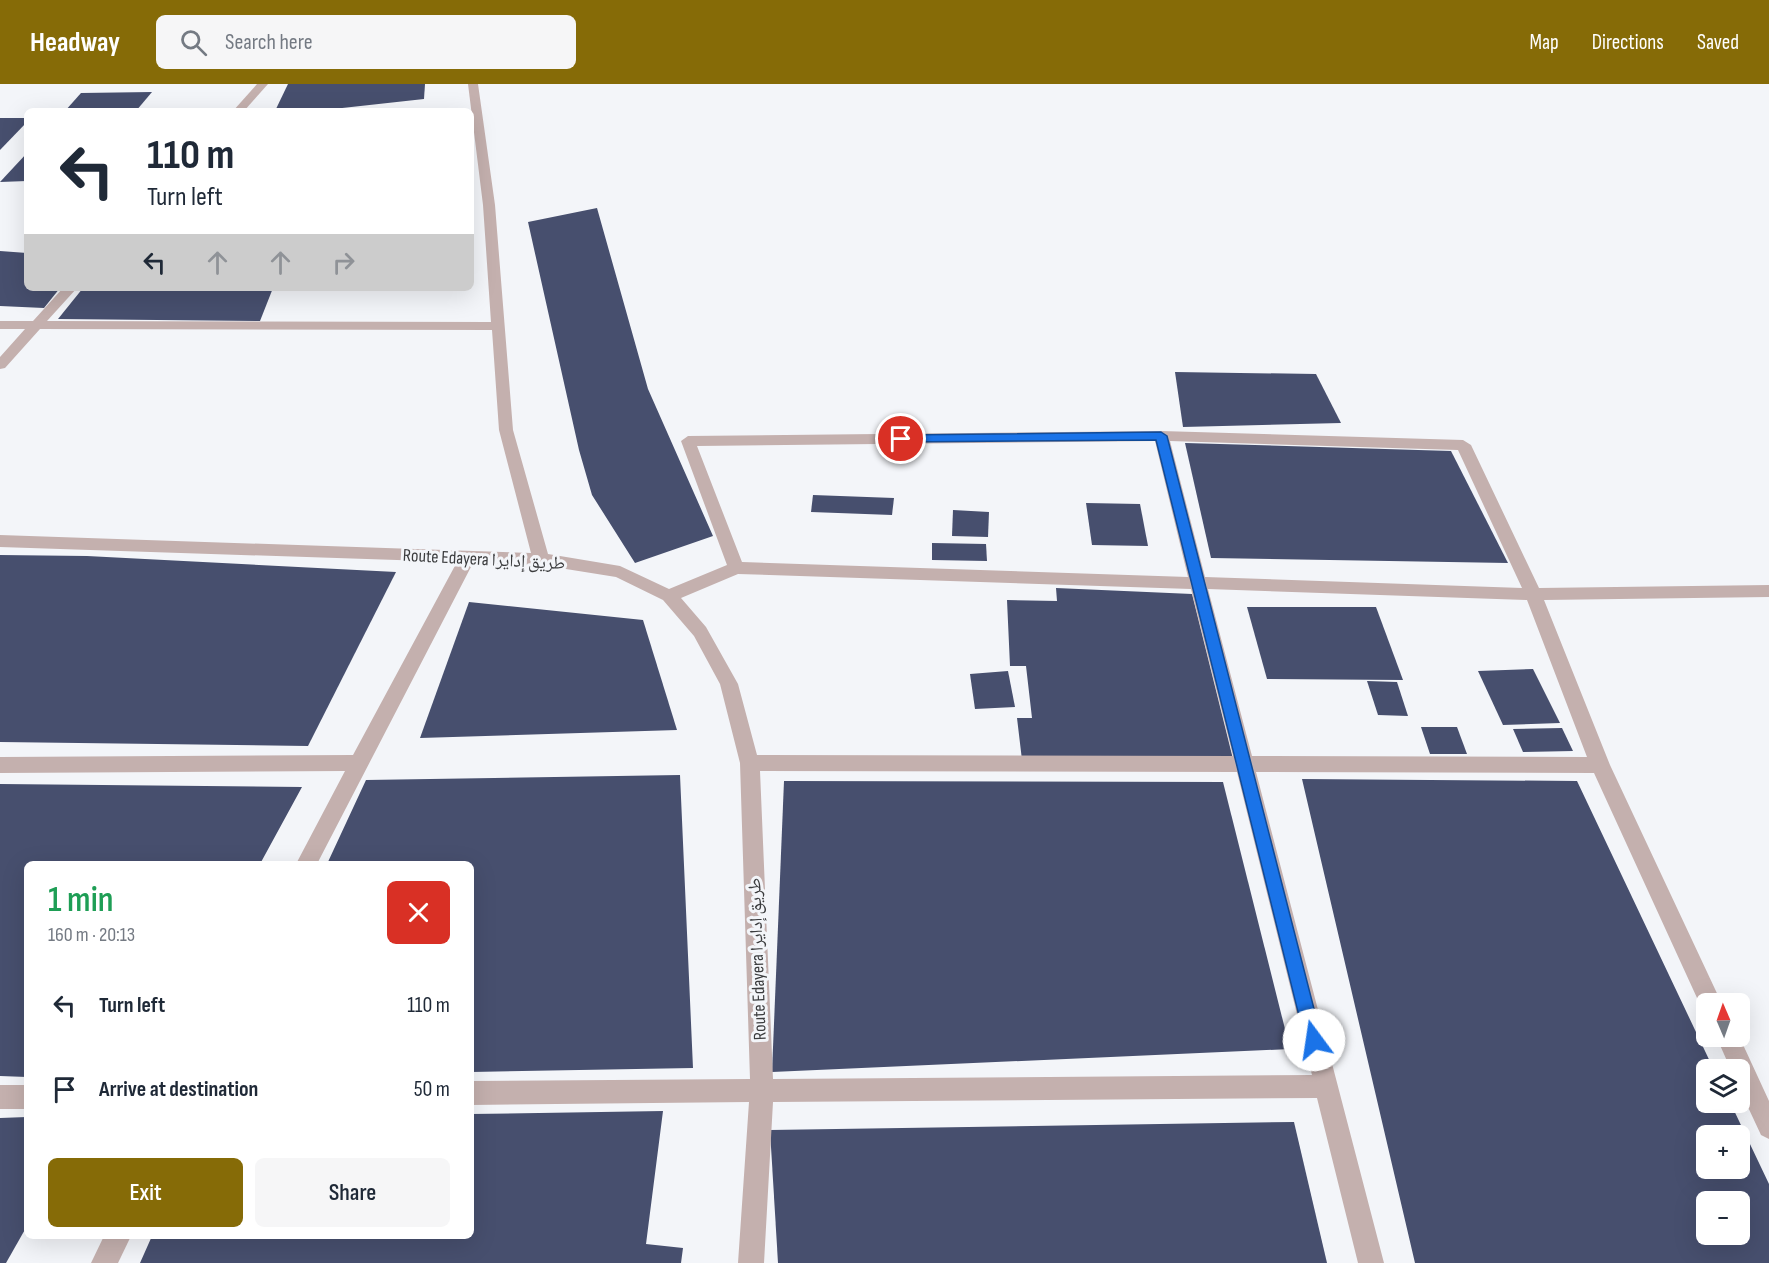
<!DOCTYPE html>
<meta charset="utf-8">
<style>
:root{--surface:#fff;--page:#f6f6f7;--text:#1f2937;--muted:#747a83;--accent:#866b07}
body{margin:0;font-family:"Sofia Sans Condensed","Noto Naskh Arabic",sans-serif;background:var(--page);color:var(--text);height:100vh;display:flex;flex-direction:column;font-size:22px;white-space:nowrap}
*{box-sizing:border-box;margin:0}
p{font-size:20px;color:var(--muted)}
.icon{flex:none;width:33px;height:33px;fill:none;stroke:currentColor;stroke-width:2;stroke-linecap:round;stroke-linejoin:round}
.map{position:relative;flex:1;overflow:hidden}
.details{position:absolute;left:24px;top:777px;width:450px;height:378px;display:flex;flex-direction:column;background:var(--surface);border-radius:9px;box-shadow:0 6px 24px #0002}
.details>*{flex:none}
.guide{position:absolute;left:24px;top:24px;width:450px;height:183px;border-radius:9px;box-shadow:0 6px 24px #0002;background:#fff;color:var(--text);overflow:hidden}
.needle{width:39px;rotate:358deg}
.tools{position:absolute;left:1696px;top:909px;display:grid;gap:12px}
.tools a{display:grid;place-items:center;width:54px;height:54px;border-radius:9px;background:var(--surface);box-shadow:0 6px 24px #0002;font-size:30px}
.pin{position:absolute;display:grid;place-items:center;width:51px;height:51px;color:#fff;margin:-26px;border:3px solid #fff;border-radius:50%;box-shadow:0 2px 6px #0007}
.me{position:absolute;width:66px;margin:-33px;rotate:346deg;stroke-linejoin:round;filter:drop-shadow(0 0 4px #0008)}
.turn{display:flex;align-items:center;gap:21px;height:126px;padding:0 24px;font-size:27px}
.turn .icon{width:78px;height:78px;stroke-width:2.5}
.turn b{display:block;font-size:42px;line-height:51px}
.lanes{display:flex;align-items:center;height:57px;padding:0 24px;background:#0003;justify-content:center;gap:30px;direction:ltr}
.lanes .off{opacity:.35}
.round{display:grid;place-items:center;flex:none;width:63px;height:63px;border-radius:9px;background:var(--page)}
.summary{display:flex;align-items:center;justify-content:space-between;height:102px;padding:0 24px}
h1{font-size:36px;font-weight:600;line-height:45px;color:#1e9e55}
.primary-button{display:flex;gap:12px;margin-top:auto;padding:12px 24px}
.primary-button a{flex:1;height:69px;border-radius:9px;background:var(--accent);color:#fff;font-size:24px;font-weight:600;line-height:69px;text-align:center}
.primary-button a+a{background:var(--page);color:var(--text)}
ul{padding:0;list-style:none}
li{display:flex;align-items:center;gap:18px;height:84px;padding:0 24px}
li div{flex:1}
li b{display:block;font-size:22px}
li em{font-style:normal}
header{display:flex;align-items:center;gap:36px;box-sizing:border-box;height:84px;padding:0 30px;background:var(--accent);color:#fff}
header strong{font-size:28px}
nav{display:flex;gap:33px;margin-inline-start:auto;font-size:21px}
.search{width:420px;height:54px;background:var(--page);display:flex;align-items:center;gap:15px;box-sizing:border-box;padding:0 21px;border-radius:9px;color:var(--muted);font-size:22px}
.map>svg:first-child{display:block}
</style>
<header>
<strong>Headway</strong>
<div class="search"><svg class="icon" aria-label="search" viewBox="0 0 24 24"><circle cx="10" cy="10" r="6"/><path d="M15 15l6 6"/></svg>Search here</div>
<nav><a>Map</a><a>Directions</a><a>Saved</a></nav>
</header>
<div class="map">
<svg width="1769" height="1179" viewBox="0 0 1769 1179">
<rect width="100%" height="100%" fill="#f3f5f9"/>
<g fill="#474f6e" fill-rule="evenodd">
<path d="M 288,0 L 425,0 L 424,15 L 315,27 L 275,27 Z"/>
<path d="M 152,8 L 136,27 L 65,27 L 81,9 Z"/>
<path d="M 0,34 L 27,34 L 27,38 L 0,66 Z"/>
<path d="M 27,69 L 27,97 L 0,98 Z"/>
<path d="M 597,124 L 648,305 L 713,452 L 635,479 L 592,411 L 579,366 L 528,138 Z"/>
<path d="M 0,167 L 27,169 L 27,204 L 60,204 L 44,224 L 0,222 Z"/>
<path d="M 83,204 L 273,204 L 260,237 L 58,235 Z"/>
<path d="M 1175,288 L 1316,290 L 1341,339 L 1183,343 Z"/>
<path d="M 1185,359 L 1451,367 L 1508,479 L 1211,474 Z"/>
<path d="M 813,411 L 894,414 L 892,431 L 811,428 Z"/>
<path d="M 1086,419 L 1140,420 L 1148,462 L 1092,461 Z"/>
<path d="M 953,426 L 989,428 L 988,453 L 952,452 Z"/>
<path d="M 932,459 L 986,460 L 987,477 L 932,476 Z"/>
<path d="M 0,471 L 87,472 L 396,488 L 308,662 L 0,658 Z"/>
<path d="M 1056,504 L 1192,510 L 1233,675 L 1022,676 L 1017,634 L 1032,634 L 1026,582 L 1010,582 L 1007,516 L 1057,517 Z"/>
<path d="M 469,518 L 643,536 L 677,646 L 420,654 Z"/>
<path d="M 1247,523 L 1376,523 L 1403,596 L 1267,595 Z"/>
<path d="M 1533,585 L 1560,639 L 1503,641 L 1478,587 Z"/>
<path d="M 1008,587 L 1015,623 L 975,625 L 970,590 Z"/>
<path d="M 1367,597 L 1397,598 L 1408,632 L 1378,631 Z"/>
<path d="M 1421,643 L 1457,643 L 1467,670 L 1430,670 Z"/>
<path d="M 1562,644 L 1573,667 L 1523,668 L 1513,645 Z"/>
<path d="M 680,691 L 693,984 L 471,988 L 471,780 L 327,780 L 366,696 Z"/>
<path d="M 1302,695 L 1577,697 L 1714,986 L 1707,986 L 1707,1018 L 1730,1018 L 1769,1100 L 1769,1179 L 1415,1179 ZM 1707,1052 L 1740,1052 L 1740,1084 L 1707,1084 ZM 1707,1118 L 1740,1118 L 1740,1150 L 1707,1150 Z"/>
<path d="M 784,697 L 1223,698 L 1290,965 L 772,988 Z"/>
<path d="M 0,700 L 302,703 L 260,780 L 27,780 L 27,993 L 0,992 Z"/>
<path d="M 663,1027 L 646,1160 L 683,1164 L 681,1179 L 140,1179 L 152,1152 L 471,1152 L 471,1030 Z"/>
<path d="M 27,1033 L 27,1142 L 6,1179 L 0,1179 L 0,1034 Z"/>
<path d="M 1294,1038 L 1327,1179 L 778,1179 L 770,1046 Z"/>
</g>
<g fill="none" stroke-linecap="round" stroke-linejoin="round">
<g fill="#c4b0ae" fill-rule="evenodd">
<path d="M 257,0 L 268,0 L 244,27 L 233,27 Z"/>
<path d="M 468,0 L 478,0 L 495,121 L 513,346 L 548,470 L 620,482 L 669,505 L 727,481 L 681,357 L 688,352 L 1161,347 L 1463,356 L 1471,361 L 1539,504 L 1769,501 L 1769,513 L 1544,516 L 1610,681 L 1722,920 L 1707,920 L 1707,929 L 1703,927 L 1594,689 L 1256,688 L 1384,1179 L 1358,1179 L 1317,1014 L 773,1018 L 764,1179 L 738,1179 L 749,1018 L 471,1021 L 471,997 L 750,995 L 740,679 L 720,600 L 694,552 L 663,516 L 616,493 L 541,481 L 473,479 L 317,780 L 296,780 L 345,687 L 0,689 L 0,673 L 353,671 L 457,478 L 0,463 L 0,451 L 531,469 L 499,346 L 492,246 L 40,245 L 5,284 L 0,285 L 0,273 L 25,245 L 0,245 L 0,237 L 33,237 L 63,204 L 77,204 L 47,237 L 491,238 L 483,121 ZM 1155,357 L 1188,493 L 742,478 L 697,362 ZM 1170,357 L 1458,366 L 1522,504 L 1205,493 ZM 738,490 L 1191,505 L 1233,672 L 757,671 L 738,600 L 706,543 L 681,514 ZM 1208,505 L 1527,516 L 1587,673 L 1252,672 ZM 760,687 L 1237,688 L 1312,991 L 773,995 Z"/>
<path d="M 1716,952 L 1739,952 L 1769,1017 L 1769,1055 L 1761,1051 L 1740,1006 L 1740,986 L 1731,986 Z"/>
<rect x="0" y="1001" width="27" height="24"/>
<path d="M 104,1152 L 131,1152 L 118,1179 L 91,1179 Z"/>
</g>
</g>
<path fill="#1a73e8" stroke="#114b97" stroke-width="1.5" d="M 1161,348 L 1167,352 L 1322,956 L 1320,962 L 1314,965 L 1308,962 L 1305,956 L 1156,356 L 901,358 L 895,355 L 901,351 Z"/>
<g text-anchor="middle" stroke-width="6" stroke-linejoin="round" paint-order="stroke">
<g font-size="18" fill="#3b3c3e" stroke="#f3f5f9">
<text transform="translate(484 475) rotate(3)" y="6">Route Edayera طريق إدايرا</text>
<text transform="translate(757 875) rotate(-92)" y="6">Route Edayera طريق إدايرا</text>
</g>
</g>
</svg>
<div class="tools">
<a><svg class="needle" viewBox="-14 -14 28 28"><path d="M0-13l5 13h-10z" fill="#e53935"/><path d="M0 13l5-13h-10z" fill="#747a83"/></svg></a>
<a><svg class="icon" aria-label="layers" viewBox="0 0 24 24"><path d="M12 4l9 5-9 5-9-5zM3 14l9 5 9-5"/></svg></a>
<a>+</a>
<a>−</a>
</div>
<div class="pin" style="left:901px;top:355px;background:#d93025"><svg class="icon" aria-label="arrive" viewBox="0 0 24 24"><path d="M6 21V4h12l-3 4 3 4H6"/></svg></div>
<svg class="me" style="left:1314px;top:956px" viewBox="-20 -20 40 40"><circle r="19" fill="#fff"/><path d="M0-13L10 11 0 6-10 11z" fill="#1a73e8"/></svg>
<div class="guide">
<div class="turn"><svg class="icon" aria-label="left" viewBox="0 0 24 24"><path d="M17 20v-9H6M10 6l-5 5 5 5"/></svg><div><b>110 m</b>Turn left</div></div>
<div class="lanes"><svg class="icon" aria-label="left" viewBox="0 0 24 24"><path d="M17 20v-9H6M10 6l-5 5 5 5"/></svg><svg class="icon off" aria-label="ahead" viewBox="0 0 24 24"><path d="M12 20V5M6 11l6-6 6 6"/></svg><svg class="icon off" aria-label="ahead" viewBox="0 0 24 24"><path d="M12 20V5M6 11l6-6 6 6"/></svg><svg class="icon off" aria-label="right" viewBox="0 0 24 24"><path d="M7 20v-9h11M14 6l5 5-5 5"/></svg></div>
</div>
<section class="details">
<div class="summary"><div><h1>1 min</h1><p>160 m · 20:13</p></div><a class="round" style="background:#d93025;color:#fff"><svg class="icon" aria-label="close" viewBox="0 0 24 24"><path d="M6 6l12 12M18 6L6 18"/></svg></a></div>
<ul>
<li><svg class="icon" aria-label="left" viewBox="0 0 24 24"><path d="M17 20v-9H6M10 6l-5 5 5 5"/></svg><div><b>Turn left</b></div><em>110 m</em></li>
<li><svg class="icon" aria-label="arrive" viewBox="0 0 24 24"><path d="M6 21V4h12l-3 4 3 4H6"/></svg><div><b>Arrive at destination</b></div><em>50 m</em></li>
</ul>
<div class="primary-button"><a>Exit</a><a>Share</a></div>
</section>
</div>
